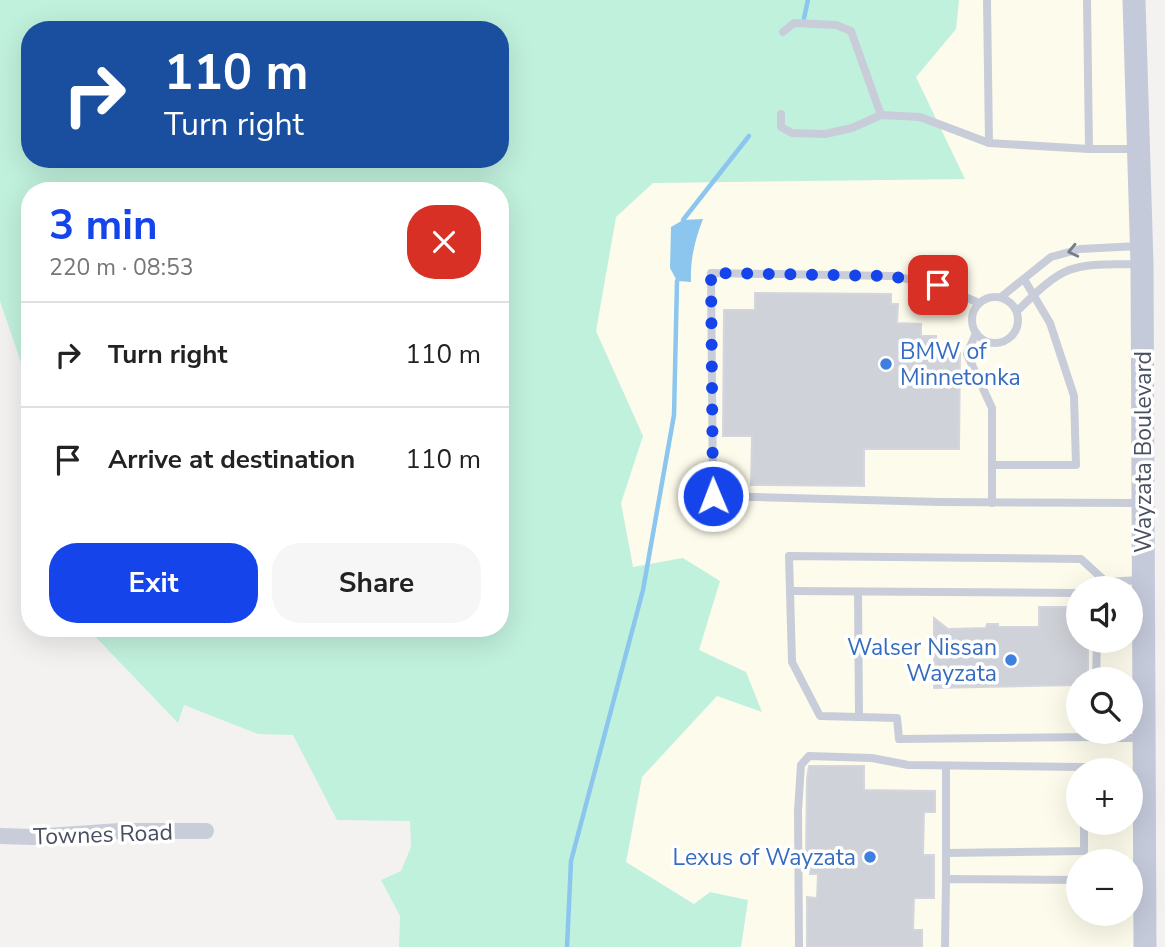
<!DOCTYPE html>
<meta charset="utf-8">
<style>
:root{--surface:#fff;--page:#f6f6f6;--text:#222;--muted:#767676;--line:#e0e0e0;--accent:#1545ea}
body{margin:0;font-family:"Nunito Sans",sans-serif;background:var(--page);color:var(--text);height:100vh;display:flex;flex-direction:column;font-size:26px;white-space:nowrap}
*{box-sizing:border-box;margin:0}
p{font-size:23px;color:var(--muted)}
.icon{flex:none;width:38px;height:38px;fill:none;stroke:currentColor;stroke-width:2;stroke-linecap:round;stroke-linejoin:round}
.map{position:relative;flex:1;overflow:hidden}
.details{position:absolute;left:21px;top:182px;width:488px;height:455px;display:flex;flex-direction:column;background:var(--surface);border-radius:28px;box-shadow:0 7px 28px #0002}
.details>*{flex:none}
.banner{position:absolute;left:21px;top:21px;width:488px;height:147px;border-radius:28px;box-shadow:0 7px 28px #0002;background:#1a4fa0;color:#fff;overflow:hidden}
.fabs{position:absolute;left:1066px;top:576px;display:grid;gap:14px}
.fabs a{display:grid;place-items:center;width:77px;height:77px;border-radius:50%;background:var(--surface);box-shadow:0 7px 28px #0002;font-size:35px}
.pin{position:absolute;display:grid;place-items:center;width:60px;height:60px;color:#fff;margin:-30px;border-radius:14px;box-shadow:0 4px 10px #0006}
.me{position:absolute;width:77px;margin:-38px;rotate:359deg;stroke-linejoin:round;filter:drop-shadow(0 0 5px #0008)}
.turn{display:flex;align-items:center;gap:24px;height:147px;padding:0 28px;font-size:32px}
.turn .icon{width:91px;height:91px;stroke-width:2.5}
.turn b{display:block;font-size:49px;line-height:60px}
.round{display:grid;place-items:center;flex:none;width:74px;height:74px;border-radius:28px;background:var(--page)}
.headline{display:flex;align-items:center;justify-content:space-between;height:119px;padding:0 28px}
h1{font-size:42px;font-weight:700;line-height:52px;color:var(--accent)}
.action{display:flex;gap:14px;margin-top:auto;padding:14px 28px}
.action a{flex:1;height:80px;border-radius:28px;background:var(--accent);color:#fff;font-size:28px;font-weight:700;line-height:80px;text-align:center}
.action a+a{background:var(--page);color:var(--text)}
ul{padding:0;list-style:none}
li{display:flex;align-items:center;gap:21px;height:105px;padding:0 28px;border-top:2px solid var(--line)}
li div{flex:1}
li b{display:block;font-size:26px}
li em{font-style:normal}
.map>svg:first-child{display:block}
</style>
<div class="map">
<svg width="1165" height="947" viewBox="0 0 1165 947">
<rect width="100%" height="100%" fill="#f4f2f1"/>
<path fill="#fdfcec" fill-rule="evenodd" d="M 959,0 L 1134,0 L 1145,947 L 741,947 L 748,900 L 694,904 L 626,863 L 642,777 L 717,695 L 761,711 L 746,672 L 699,650 L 683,558 L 633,567 L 621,503 L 643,436 L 596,331 L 616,217 L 653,183 L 964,179 L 916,77 L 956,29 ZM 1078,588 L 1130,588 L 1130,640 L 1078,640 ZM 1078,679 L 1130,679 L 1130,732 L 1078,732 ZM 1078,770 L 1130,770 L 1130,822 L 1078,822 ZM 1078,861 L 1130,861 L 1130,914 L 1078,914 Z"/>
<path fill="#c0f1dd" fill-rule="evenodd" d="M 0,0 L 959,0 L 956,29 L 916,77 L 965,179 L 653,183 L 616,217 L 596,331 L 643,436 L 621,503 L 633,567 L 683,558 L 720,581 L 699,650 L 746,672 L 762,712 L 717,696 L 642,777 L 626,862 L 694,904 L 710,892 L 748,900 L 741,947 L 399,947 L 400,916 L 381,880 L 401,871 L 411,847 L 410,821 L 337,820 L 293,735 L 258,734 L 184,705 L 178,723 L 87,628 L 500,628 L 500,191 L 30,191 L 30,389 L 0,301 ZM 30,30 L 500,30 L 500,159 L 30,159 Z"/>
<path fill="#8cc6ef" d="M 703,219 C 695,240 690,259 691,282 L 677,281 L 670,268 L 671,227 L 683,220 Z"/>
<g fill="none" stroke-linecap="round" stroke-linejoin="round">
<g stroke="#8cc6ef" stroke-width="4.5">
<path d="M 804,18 L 808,0"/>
<path d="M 683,220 L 749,136"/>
<path d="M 567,947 L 571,861 L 643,590 L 674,415 L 677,281"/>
</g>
</g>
<g fill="#d0d2d9" stroke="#d5d6dd" stroke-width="2">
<path d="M 755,293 L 891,294 L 891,304 L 898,304 L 897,323 L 921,324 L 921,336 L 936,336 L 936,345 L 949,345 L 960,353 L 959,449 L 864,449 L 864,486 L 751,485 L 752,436 L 723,436 L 724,310 L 755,310 Z"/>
<path d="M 1039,607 L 1078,607 L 1078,640 L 1088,640 L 1088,679 L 1078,679 L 1078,685 L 934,688 L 934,618 L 948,629 L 986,628 L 987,624 L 998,624 L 998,627 L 1039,627 Z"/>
<path d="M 809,766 L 864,766 L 864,790 L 935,791 L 935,812 L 924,812 L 923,855 L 934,855 L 934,898 L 914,898 L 913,930 L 922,930 L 922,947 L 807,947 L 807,897 L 817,898 L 818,874 L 810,874 L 811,859 L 806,859 L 807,779 Z"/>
</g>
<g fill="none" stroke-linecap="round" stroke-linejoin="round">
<g stroke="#c8cdd9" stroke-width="8">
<path d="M 987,0 L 989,143"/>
<path d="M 1087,0 L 1089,149"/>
<path d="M 783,32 L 794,23 L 836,25 L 851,31 L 881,115"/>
<path d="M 781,114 L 781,127 L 792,133 L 825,134 L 852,128 L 881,115 L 920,117 L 989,143 L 1089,149 L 1135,149"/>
<circle cx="995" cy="320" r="23"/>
<path d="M 1001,297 L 1051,257 L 1080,249 L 1138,246"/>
<path d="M 979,303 L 938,285 L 892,276 L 711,273 L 713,496 L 940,502 L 1141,503"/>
<path d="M 1017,311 C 1032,297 1049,278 1069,270 C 1090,262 1117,265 1139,264"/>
<path d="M 976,333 L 967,354 L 992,408 L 992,503"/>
<path d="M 992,465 L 1076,465 L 1074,396 L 1050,323 L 1024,279"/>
<path d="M 1100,588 L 1106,582 L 1140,580"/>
<path d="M 790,591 L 1078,593"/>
<path d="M 858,592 L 859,717"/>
<path d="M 1096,679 L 1097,640"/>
<path d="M 1096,733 L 1098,737 L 1104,738 L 1143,738"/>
<path d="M 1098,737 L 899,739 L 897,718 L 820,716 L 792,662 L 789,556 L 1081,559 L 1106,582"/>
<path d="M 946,766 L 946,853"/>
<path d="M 946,879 L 946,853 L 1084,851 L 1084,822"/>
<path d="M 799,947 L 798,811 L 801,765 L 809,756 L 872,758 L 908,765 L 1084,767 L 1084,770"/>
<path d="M 945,947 L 946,879 L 1078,880"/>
</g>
<path stroke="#c8cdd9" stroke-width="16" d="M 0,836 L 33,837 L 120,831 L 206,831"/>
<path stroke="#c4cada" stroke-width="23" d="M 1134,0 L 1142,264 L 1145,947"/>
</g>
<defs><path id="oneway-chevron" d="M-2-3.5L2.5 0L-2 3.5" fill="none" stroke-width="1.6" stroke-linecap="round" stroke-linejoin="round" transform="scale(1.75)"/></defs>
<use stroke="#757c8a" href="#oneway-chevron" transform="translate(1073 251) rotate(167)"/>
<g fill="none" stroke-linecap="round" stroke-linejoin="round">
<path stroke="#1545ea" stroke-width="12" stroke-dasharray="0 21.6" d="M 713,496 L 711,273 L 891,276 L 938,285"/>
</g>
<g fill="#3f7fe0" stroke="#fff" stroke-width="2.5">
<circle cx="886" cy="364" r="7"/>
<circle cx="1011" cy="660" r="7"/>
<circle cx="870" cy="857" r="7"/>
</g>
<g text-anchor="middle" stroke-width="7" stroke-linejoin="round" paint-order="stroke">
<g font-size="23" fill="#366cbe" stroke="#fff" text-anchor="end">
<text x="900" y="359" text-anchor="start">BMW of<tspan x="900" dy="26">Minnetonka</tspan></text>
<text x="997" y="655">Walser Nissan<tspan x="997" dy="26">Wayzata</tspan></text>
<text x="856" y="865">Lexus of Wayzata</text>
</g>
<g font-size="23" fill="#495060" stroke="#fff">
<text transform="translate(1143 452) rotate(-90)" y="8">Wayzata Boulevard</text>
<text transform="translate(103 834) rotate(-2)" y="8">Townes Road</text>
</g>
</g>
</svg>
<div class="fabs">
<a><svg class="icon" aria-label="sound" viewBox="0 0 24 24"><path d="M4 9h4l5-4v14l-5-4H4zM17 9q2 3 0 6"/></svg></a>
<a><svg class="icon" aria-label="search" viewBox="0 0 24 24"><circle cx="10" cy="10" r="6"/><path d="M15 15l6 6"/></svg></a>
<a>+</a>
<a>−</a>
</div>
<div class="pin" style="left:938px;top:285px;background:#d93025"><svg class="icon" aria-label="arrive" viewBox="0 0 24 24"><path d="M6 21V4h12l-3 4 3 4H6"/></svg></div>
<svg class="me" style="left:713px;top:496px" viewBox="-20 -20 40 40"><circle r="17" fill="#1545ea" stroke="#fff" stroke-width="3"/><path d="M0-11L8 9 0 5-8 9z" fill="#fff"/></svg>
<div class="banner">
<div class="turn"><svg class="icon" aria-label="right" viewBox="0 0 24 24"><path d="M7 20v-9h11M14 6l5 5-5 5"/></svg><div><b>110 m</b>Turn right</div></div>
</div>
<section class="details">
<div class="headline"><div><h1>3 min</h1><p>220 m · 08:53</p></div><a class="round" style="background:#d93025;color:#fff"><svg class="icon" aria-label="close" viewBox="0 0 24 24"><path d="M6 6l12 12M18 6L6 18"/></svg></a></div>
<ul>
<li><svg class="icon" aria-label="right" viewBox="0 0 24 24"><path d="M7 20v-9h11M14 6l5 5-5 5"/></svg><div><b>Turn right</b></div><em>110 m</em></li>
<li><svg class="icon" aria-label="arrive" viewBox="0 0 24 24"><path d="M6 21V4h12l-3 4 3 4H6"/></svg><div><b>Arrive at destination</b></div><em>110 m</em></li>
</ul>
<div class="action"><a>Exit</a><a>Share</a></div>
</section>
</div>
